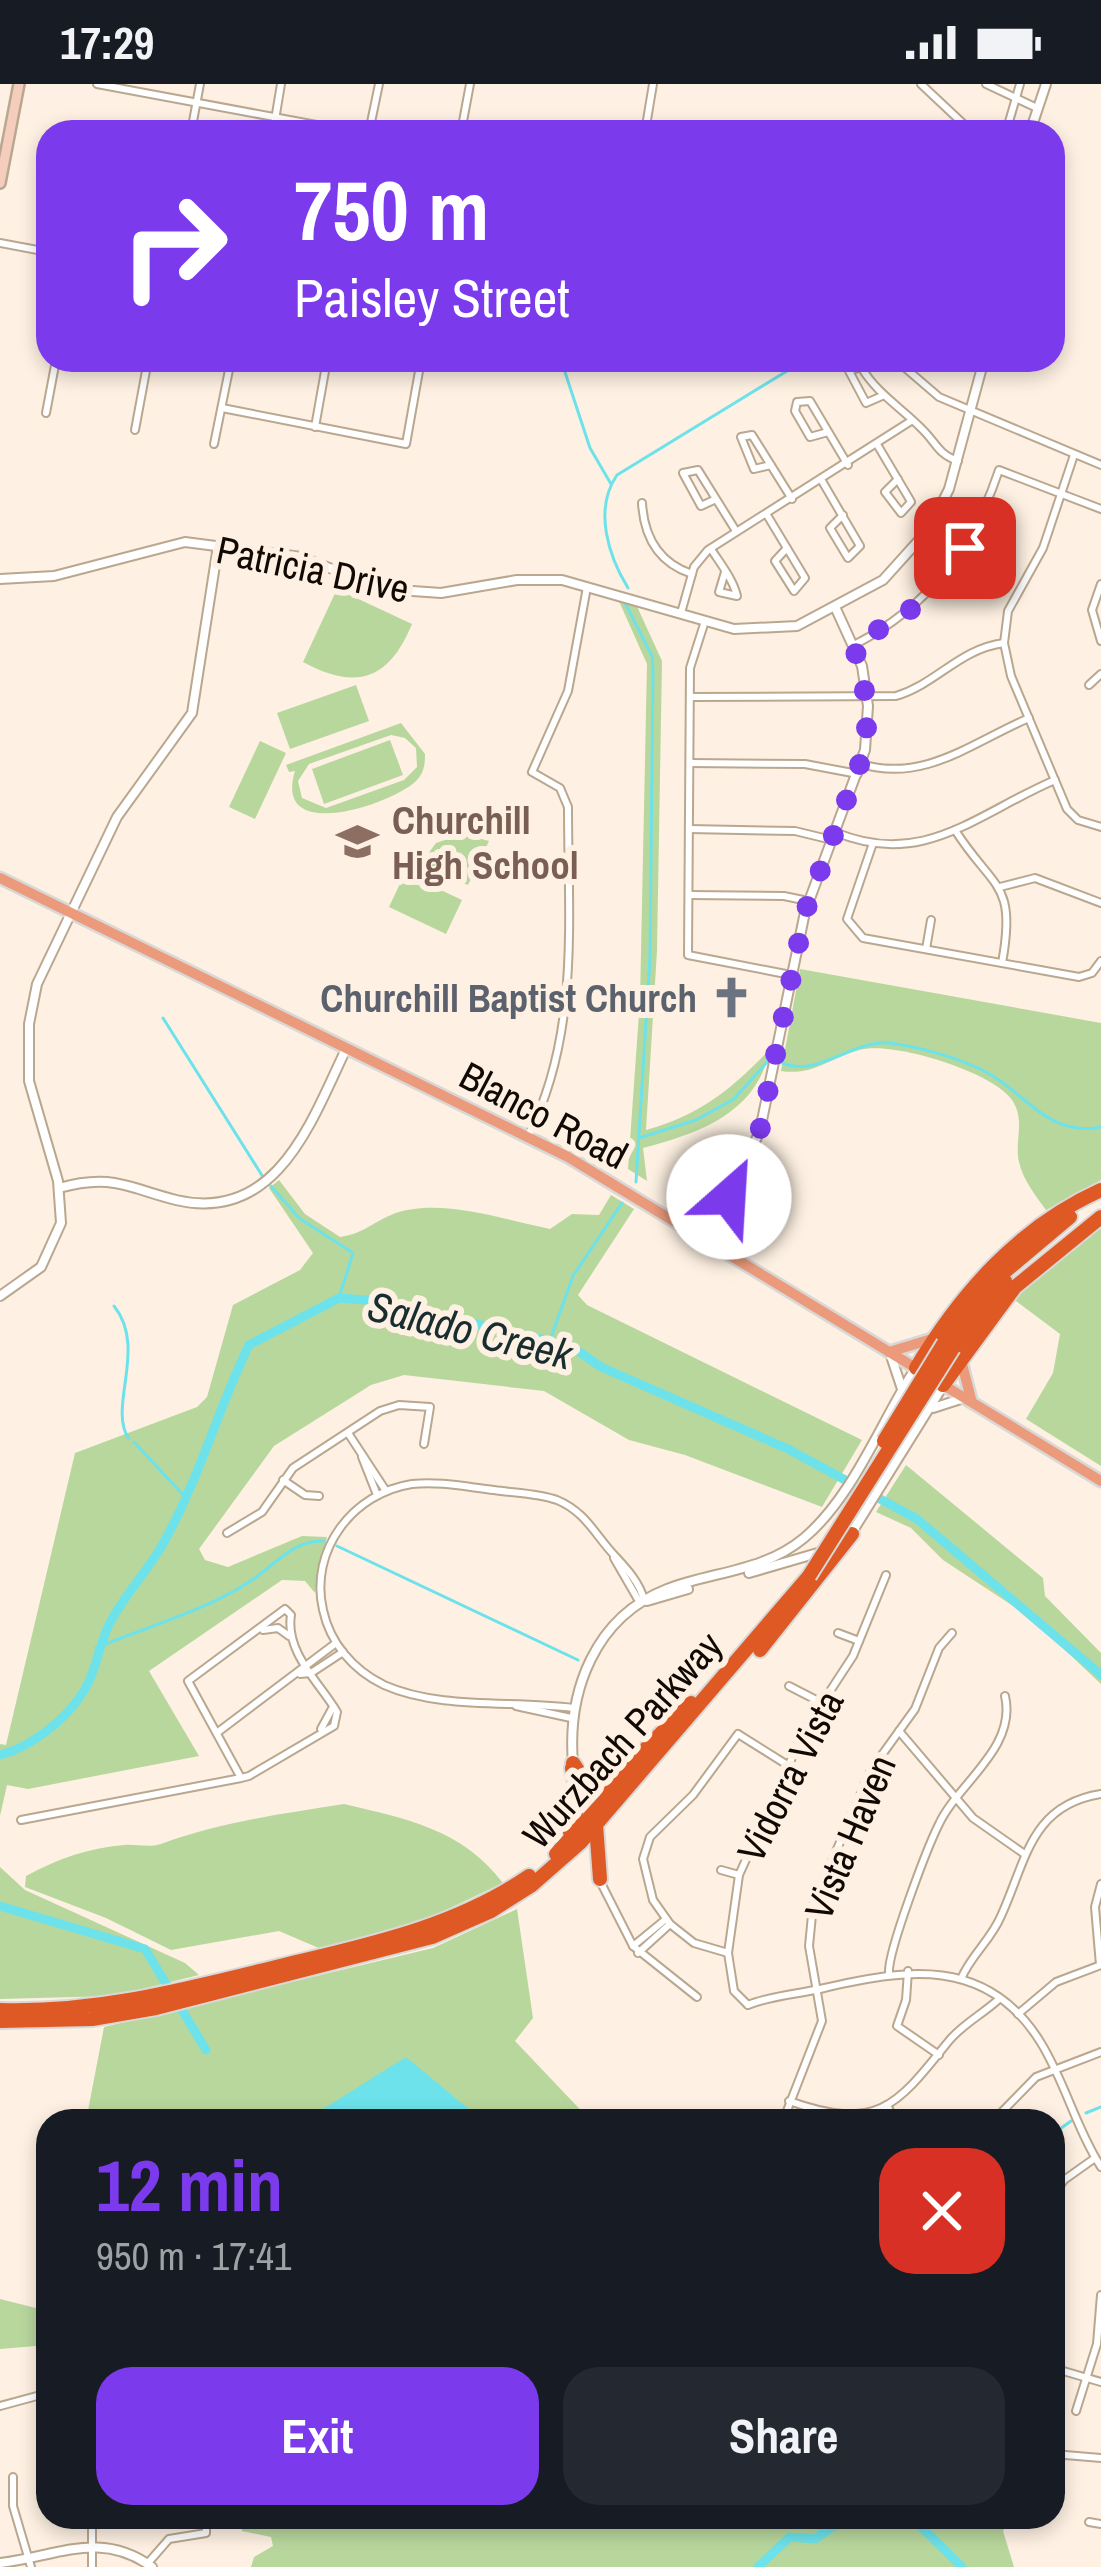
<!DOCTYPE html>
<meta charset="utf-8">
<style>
:root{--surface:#171b24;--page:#242831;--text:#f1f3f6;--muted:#9ea1a6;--accent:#7c3aed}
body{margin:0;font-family:"Archivo Narrow",sans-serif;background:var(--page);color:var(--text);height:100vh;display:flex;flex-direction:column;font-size:45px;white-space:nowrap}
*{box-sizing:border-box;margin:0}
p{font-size:39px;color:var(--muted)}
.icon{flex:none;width:66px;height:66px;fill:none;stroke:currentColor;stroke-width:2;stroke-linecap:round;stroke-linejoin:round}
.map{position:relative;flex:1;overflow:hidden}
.side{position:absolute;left:36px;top:2025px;width:1029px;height:420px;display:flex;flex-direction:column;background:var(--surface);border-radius:36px;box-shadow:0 6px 18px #0003}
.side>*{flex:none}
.guide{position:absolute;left:36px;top:36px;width:1029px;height:252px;border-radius:36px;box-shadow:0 6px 18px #0003;background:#7c3aed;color:#fff;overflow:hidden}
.pin{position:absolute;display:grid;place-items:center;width:102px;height:102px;color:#fff;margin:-51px;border-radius:24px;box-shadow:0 6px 18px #0006}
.me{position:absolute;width:132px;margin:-66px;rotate:26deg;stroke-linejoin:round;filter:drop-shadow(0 0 9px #0008)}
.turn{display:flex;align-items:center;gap:42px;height:252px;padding:0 60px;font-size:54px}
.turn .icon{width:156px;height:156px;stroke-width:2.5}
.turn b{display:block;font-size:84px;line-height:102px}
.round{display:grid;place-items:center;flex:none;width:126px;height:126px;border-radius:36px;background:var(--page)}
.head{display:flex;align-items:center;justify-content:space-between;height:204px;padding:0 60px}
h1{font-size:72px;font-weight:700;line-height:90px;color:var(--accent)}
.primary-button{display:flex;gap:24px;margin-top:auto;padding:24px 60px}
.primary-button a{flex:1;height:138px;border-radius:36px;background:var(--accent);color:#fff;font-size:48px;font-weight:700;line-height:138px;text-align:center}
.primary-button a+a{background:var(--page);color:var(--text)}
.status{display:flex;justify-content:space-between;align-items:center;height:84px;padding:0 60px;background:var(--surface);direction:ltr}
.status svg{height:33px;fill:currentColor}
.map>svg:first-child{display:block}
</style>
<div class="status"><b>17:29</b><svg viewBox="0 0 49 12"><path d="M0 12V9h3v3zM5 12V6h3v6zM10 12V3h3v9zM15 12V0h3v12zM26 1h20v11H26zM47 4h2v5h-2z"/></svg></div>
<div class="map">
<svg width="1101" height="2483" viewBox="0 0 1101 2483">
<rect width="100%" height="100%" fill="#fef1e3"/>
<g fill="#b8d79d" fill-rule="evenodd">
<path d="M 337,505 L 412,540 C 389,596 356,607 303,578 Z"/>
<path d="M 618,515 L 635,518 L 662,577 L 657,867 L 646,1046 C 700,1031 732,1005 770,965 C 757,1029 700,1049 643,1064 L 647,1097 L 628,1085 L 640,915 L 647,580 Z"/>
<path d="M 356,601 L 369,637 L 290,665 L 277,629 Z"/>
<path d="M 401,639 L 425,670 C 425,681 424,689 416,697 C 393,720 272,761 295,687 L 289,688 L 286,681 ZM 391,651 L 405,654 L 416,664 L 417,683 L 404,696 L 326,724 L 302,714 L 298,697 L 309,680 Z"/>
<path d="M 390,656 L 403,691 L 324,720 L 312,685 Z"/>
<path d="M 260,657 L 286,669 L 255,735 L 229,723 Z"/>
<path d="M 463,750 L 489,757 L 468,801 L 419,782 L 436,759 Z"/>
<path d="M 405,789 L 462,816 L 446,850 L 389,823 Z"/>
<path d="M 800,885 L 1101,939 L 1101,1096 L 1046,1126 C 1036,1112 1023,1096 1019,1078 C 1014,1056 1026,1037 1012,1016 C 994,988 891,956 859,966 C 830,974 813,992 781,987 Z"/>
<path d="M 279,1096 L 305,1130 L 340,1153 C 362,1150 372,1139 391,1131 C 437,1112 504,1136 550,1145 L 572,1130 L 599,1131 L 611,1111 L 634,1125 L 578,1211 L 587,1221 L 862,1356 L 822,1423 L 685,1371 L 629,1356 L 544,1307 L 404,1291 L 371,1301 L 274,1362 L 199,1465 L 205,1476 L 228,1483 L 302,1452 L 327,1453 L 315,1509 L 305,1497 L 282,1496 L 149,1587 L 199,1672 L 28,1705 L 7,1701 L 0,1732 L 0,1660 L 6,1661 L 75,1369 L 197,1323 L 207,1313 L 233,1221 L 300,1186 L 313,1169 L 269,1104 Z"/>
<path d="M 1101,1139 L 1101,1382 L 1026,1335 L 1053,1289 L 1060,1250 L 1012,1214 Z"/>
<path d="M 906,1381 L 1043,1494 L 1045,1512 L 1101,1569 L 1101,1600 L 1030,1533 L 943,1476 L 911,1444 L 876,1428 Z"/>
<path d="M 344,1720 C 407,1735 462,1745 503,1799 L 412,1842 L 321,1865 L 279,1847 L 171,1866 L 106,1834 L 25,1803 L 26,1792 C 57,1775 88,1764 124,1761 C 135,1760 150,1764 161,1760 C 220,1738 281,1730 344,1720 Z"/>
<path d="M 0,1783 L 25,1806 L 185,1879 L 199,1891 L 114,1912 L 0,1915 Z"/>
<path d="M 517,1825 L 533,1934 L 515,1957 L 591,2037 L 86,2037 L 104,1943 L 433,1864 Z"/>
<path d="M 0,2215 L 48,2227 L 48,2261 L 0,2265 Z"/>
<path d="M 239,2433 L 1010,2433 L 1003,2447 L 1014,2483 L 251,2483 L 254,2473 L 273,2462 L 271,2453 L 242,2447 Z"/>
</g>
<path fill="#6de2ea" d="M 406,1973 L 483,2037 L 304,2037 Z"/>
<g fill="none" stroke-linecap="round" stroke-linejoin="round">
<g stroke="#6de2ea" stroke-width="3">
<path d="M 561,276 L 590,364 L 611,400"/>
<path d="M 628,504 C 609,473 593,426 617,391 L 805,276"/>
<path d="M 625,519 L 652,572 L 653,586 L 650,873 L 636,1098"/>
<path d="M 163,934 L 263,1093"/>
<path d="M 782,979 C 819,994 851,956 889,959 C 916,962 955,973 980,985 C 1025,1006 1046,1054 1101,1043"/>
<path d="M 639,1054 L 696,1036 L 734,1015 L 768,977"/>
<path d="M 271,1102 L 299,1134 L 353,1169 L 339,1214"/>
<path d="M 114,1222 C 148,1264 107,1324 129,1355"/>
<path d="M 550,1256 L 573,1192 L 622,1119"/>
<path d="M 134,1358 L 186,1414"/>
<path d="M 337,1462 L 578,1576"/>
<path d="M 96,1564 C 148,1542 204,1528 252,1496 C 274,1482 294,1455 324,1457"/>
<path d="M 1086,2029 L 1101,2023"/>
<path d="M 1053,2050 L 1071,2037"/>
<path d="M 819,2450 L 822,2433"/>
</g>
<g stroke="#6de2ea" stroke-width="9">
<path d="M 0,1671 C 35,1662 75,1629 90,1595 C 99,1575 100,1555 112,1535 C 127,1508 149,1485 164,1458 C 199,1395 218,1325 249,1261 L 339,1214 L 378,1217 L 571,1262 L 601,1283 L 788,1365 L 917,1435 L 1101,1591"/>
<path d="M 0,1822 L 145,1865 L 206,1966"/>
<path d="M 911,2433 L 962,2483"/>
<path d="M 758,2483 L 790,2453 L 815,2455 L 847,2433"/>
</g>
<defs>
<g id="minor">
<path d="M 97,0 L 354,48"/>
<path d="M 921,0 L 972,48"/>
<path d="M 986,0 L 1037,24"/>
<path d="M 191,48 L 200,0"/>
<path d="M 273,48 L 281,0"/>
<path d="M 369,48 L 379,0"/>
<path d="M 461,48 L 470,0"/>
<path d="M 645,48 L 653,0"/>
<path d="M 1006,48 L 1020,0"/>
<path d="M 0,159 L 48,168"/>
<path d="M 896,276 L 939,313 L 1101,381"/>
<path d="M 882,312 L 866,319 L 849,287 L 861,283 C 878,311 901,323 923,346 C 937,360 938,370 958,377"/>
<path d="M 222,324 L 406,360 L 421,276"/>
<path d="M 46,329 L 56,276"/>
<path d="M 315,343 L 327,276"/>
<path d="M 135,346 L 148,276"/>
<path d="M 828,348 L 810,353 L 795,327 L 797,318 L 810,317 L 848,381"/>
<path d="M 214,360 L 231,276"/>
<path d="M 878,362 L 910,416 L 911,418 L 901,429 L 885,408 L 898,395"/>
<path d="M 1074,371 L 1043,464 L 1008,527 L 1004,559 L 1011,592 L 1067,725 L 1078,736 L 1101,743"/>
<path d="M 771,381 L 754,385 L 741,353 L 752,351 L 792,415"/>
<path d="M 822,397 L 860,462 L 848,474 L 830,444 L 843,431"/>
<path d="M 716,415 L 701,422 L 683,389 L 698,386 L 736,447"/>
<path d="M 642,419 C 644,453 659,479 692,490"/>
<path d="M 767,431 L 805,494 L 794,507 L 775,477 L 787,464"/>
<path d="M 711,465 C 720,479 733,495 737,512 L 719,508 L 725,488"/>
<path d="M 1101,500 L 1092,526 L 1101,557"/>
<path d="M 681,529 L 694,483 L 708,466 L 911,337"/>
<path d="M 705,537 L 690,584 L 688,871 L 791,891"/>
<path d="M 854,561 C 928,523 973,465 999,386 L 1101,425"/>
<path d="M 1089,601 L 1101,590"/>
<path d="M 690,613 L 896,612 C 938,599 959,565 1004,559"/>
<path d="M 690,679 L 805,680 L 858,690"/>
<path d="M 861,680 C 924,699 971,659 1029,634"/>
<path d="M 689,745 L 795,747 L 832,756"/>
<path d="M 955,746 C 993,806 1017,797 1002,879"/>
<path d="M 835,748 C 923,785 976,730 1055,696"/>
<path d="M 872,762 L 847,835 L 863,854 L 1079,893 L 1092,889 L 1101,877"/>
<path d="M 1000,803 L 1035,794 L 1101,819"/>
<path d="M 689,811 L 784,812 L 808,817"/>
<path d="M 926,865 L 931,836"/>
<path d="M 528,1052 C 580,950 568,835 568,723 L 560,704 L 532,688 L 568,607 L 587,503"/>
<path d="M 348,1349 L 386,1407"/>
<path d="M 362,1373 L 377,1411"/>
<path d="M 283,1396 L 305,1411 L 319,1412"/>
<path d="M 227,1449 L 262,1428 L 293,1384 L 380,1327 L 399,1321 L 430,1323 L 424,1360"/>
<path d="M 614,1474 L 640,1519"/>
<path d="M 263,1546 L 278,1544 L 289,1552"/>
<path d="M 838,1549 L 859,1557"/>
<path d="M 300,1590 L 311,1589 L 343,1568"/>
<path d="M 789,1602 L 822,1619"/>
<path d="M 516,1622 L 571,1634"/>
<path d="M 573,1624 C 514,1616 440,1626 384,1601 C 353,1586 330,1559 323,1526 C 309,1466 353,1409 412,1400 C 439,1397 467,1403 494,1406 C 514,1409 537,1409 557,1416 C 586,1428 595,1451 615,1472 C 627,1485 640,1499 644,1516"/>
<path d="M 321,1645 L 333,1623"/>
<path d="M 899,1647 L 973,1734 L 1023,1769"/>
<path d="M 218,1648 L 336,1559"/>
<path d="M 21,1736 L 241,1694 L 249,1692 L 334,1642 L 337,1628 C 319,1598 285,1568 291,1531 L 285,1525 L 188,1597 L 241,1694"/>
<path d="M 721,1786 L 739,1791"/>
<path d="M 601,1799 L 633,1862 L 697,1913"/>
<path d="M 633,1862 L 666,1835"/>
<path d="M 638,1869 L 670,1840"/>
<path d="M 728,1869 L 694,1859 L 670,1840 L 653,1816 L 643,1775 L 650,1753 L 693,1711 L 738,1650 L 789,1682"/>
<path d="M 1100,1881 L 1095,1823 L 1101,1800"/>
<path d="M 908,1887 L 906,1916 L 897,1942 L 939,1971"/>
<path d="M 889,1888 C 888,1867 927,1764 939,1740 C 958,1699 1017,1664 1005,1612"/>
<path d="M 961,1895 C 971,1871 991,1856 1001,1832 C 1026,1778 1030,1721 1101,1710"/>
<path d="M 748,1921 L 734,1907 L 728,1869 L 739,1791 L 804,1647 L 853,1572 L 886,1491"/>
<path d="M 748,1921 C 769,1912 797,1910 820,1905 C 905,1885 987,1871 1041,1959 C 1065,1998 1076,2044 1101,2083"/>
<path d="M 1018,1930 L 1056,1898 L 1101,1881"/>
<path d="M 789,2017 C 877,2048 896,2023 948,1958 C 961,1941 983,1930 999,1915"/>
<path d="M 887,2021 L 895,2037"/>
<path d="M 783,2037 L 822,1937 L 809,1862 L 813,1821 L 871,1686 L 915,1625 L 939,1564 L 952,1549"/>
<path d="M 993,2037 L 1036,1993 L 1101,1968"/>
<path d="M 1053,2112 L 1064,2096 L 1095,2074"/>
<path d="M 1053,2284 L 1101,2298"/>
<path d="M 0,2322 L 48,2309"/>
<path d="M 1076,2327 L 1097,2260 L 1101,2211"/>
<path d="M 1053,2370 L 1101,2374"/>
<path d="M 13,2393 L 13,2422 L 31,2483"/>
<path d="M 92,2433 L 92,2483"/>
<path d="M 1089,2438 L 1101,2440"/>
<path d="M 148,2479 L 169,2455 L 206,2449 L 206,2433"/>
</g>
<g id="tertiary">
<path d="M 1030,48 L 1046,0"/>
<path d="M 0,495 L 54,492 L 185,458 L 301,473 L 384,505 L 441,509 L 517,496 L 562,496 L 734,545 L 797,542 L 883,496 L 929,445 L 949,405 L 984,276"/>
<path d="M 59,1104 C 112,1089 128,1104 176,1116 C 277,1140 312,1036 346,965"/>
<path d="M 703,1153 L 742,1089 L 760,1046 L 805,828 L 865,666 L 868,622 L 862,582 L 836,525"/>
<path d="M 0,1212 L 41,1183 L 61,1139 L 58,1097 L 29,997 L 29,940 L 37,900 L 117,733 L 192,629 L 218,462"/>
<path d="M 890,1269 L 902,1305"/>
<path d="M 933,1324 L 964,1314"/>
<path d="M 849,1453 L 943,1302"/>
<path d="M 749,1489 L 821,1468"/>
<path d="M 647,1517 L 688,1505"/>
<path d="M 573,1679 C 567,1607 595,1533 667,1505 C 714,1487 763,1488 804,1454 C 853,1413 881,1338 915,1285"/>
<path d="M 0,2479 C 56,2473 100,2445 152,2483"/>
</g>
<path id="secondary" d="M 0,99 L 19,0"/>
<g id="primary">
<path d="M 0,794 L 568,1073 L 919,1286"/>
<path d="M 889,1268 L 932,1255"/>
<path d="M 961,1276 L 971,1315"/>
<path d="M 940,1299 L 1101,1397"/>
</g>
<g id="motorway">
<path d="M 944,1259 L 983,1206 L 1070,1133"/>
<path d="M 953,1264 L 1005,1197"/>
<path d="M 916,1284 C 961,1209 1019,1143 1101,1106"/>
<path d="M 943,1301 L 1015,1203 L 1101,1133"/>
<path d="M 760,1566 L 852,1450"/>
<path d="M 573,1679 L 589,1703 L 607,1704 L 691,1619"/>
<path d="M 596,1741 L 600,1795"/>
<path d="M 570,1748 L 579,1718 L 572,1684"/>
<path d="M 556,1770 L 626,1693"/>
<path d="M 0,1926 C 98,1929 186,1905 280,1882 C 367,1861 455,1843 529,1792"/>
<path d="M 0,1937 L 92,1935 L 156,1924 L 432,1853 L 491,1827 L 532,1801 L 581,1758 L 809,1492"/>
</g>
</defs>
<use href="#minor" stroke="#baa78f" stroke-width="10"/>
<use href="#tertiary" stroke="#baa78f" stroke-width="12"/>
<use href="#secondary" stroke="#baa78f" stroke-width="14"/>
<use href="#primary" stroke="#d9d8d7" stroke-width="15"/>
<use href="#motorway" stroke="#d9d8d7" stroke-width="18"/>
<use href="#minor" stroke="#fff" stroke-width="6"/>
<use href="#tertiary" stroke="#fff" stroke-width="8"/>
<use href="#secondary" stroke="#f5cdbd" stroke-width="9"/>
<use href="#primary" stroke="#eb9b7c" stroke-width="10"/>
<use href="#motorway" stroke="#de5924" stroke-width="14"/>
<defs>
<g id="motorway-bridge">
<path d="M 884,1357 L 944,1259"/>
<path d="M 809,1492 L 953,1264"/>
</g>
</defs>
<use href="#motorway-bridge" stroke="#d9d8d7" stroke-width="18" stroke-linecap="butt"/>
<use href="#motorway-bridge" stroke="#de5924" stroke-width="14"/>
</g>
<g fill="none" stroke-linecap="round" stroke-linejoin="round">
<path stroke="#7c3aed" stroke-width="21" stroke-dasharray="0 37.8" d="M 729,1113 L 760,1046 L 805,828 L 865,666 L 868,622 L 854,561 L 910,526 L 965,464"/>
</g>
<defs>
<symbol id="school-bare" viewBox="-9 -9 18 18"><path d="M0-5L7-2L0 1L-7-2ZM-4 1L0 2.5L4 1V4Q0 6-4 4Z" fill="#8d6e63" stroke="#fef1e3" stroke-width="2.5" paint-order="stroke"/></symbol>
<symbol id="church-bare" viewBox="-9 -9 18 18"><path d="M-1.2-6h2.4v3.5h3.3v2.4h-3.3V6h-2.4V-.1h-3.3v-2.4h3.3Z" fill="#6b7280" stroke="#fef1e3" stroke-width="2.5" paint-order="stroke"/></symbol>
</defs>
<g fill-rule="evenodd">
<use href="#school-bare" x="328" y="728" width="59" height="59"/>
<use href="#church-bare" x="702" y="884" width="59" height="59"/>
</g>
<g text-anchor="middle" stroke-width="12" stroke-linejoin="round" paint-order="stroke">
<g font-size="39" fill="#110a04" stroke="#fef1e3">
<text transform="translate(313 485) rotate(12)" y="14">Patricia Drive</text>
<text transform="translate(544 1031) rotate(28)" y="14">Blanco Road</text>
<text transform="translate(622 1656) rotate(-48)" y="14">Wurzbach Parkway</text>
<text transform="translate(790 1692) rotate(-63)" y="14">Vidorra Vista</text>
<text transform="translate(850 1753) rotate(-67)" y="14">Vista Haven</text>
</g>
<g font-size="39" font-weight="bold" fill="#785e54" stroke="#fef1e3" text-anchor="start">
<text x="392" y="750">Churchill<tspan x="392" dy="45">High School</tspan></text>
</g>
<g font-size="39" font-weight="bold" fill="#5b616d" stroke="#fef1e3" text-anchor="end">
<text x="697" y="928">Churchill Baptist Church</text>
</g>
<g font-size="42" font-style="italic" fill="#182d2f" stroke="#fef1e3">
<text transform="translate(470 1246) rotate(14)" y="15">Salado Creek</text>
</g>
</g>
</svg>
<div class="pin" style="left:965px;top:464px;background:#d93025"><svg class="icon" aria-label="arrive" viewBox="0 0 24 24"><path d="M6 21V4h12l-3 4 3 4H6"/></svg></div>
<svg class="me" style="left:729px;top:1113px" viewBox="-20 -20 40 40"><circle r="19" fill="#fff"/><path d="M0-13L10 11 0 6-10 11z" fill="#7c3aed"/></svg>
<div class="guide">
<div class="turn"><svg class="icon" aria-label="right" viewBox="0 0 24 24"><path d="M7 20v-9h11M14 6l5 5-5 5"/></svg><div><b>750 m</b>Paisley Street</div></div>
</div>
<section class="side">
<div class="head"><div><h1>12 min</h1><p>950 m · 17:41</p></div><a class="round" style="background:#d93025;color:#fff"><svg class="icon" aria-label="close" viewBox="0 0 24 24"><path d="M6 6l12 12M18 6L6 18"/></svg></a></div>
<div class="primary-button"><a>Exit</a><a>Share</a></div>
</section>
</div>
